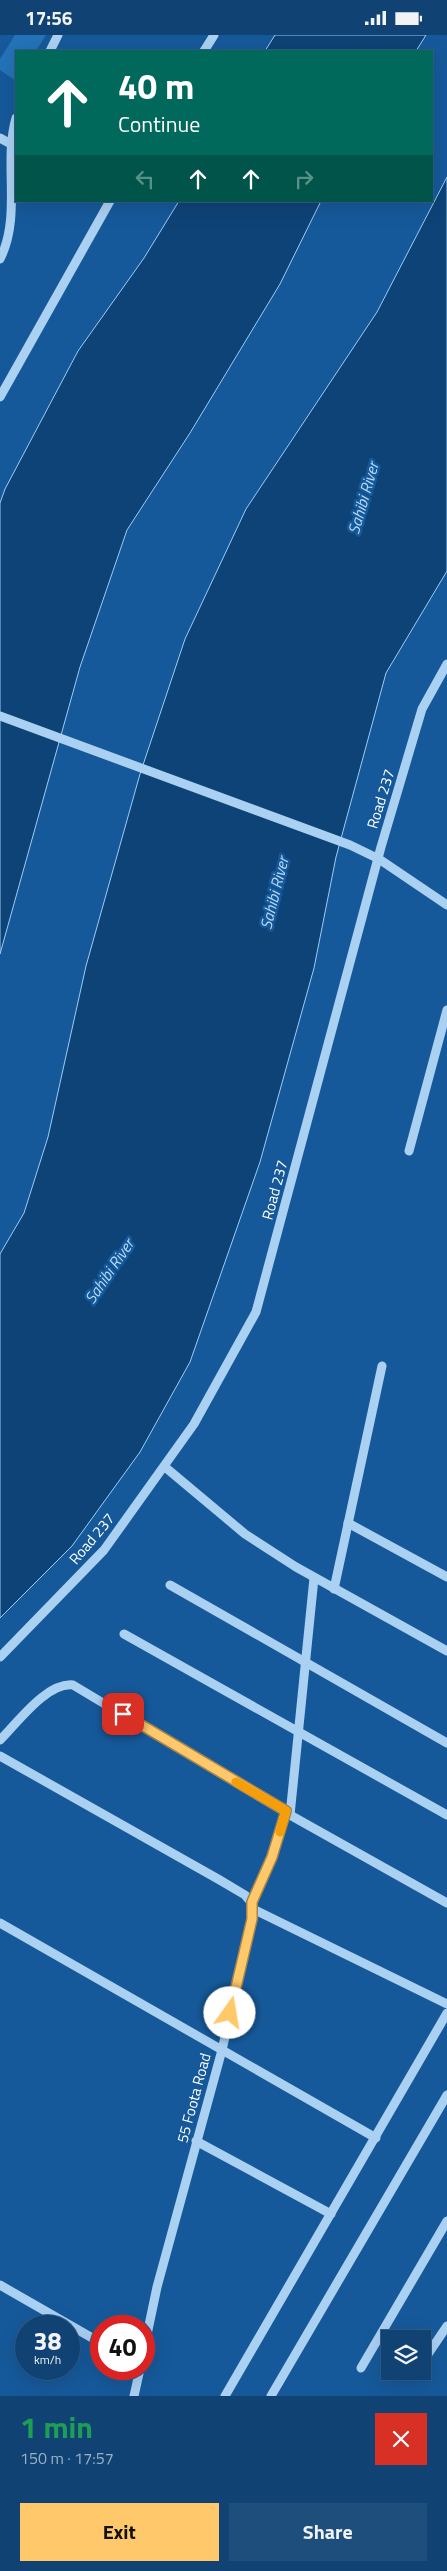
<!DOCTYPE html>
<meta charset="utf-8">
<style>
:root{--surface:#104374;--page:#1e4e7c;--text:#f1f3f6;--muted:#9cb0c5;--line:#305c86;--accent:#ffc96b}
body{margin:0;font-family:"Titillium Web",sans-serif;background:var(--page);color:var(--text);height:100vh;display:flex;flex-direction:column;font-size:19px;white-space:nowrap}
*{box-sizing:border-box;margin:0}
p{font-size:16px;color:var(--muted)}
.icon{flex:none;width:28px;height:28px;fill:none;stroke:currentColor;stroke-width:2;stroke-linecap:round;stroke-linejoin:round}
.map{position:relative;height:2361px;overflow:hidden}
.sheet{display:flex;flex-direction:column;background:var(--surface);flex:1}
.sheet>*{flex:none}
.banner{position:absolute;left:15px;top:15px;width:418px;height:152px;border-radius:0px;box-shadow:0 5px 20px #0002,0 0 0 1px var(--line);background:#00695c;color:#fff;overflow:hidden}
.buttons{position:absolute;left:381px;top:2295px;display:grid;gap:10px}
.buttons a{display:grid;place-items:center;width:50px;height:50px;border-radius:0px;background:var(--surface);box-shadow:0 5px 20px #0002,0 0 0 1px var(--line);font-size:25px}
.speed{position:absolute;left:15px;top:2280px;display:flex;gap:10px;font-size:25px;font-weight:700;text-align:center}
.speed>*{display:grid;place-content:center;width:65px;height:65px;border-radius:50%;background:var(--surface);box-shadow:0 5px 20px #0002,0 0 0 1px var(--line);line-height:1}
.speed small{font-size:12px;font-weight:400}
.speed .limit{border:8px solid #d22;background:#fff;color:#111}
.pin{position:absolute;display:grid;place-items:center;width:42px;height:42px;color:#fff;margin:-21px;border-radius:10px;box-shadow:0 2px 8px #0006}
.me{position:absolute;width:55px;margin:-28px;rotate:13deg;stroke-linejoin:round;filter:drop-shadow(0 0 4px #0008)}
.turn{display:flex;align-items:center;gap:18px;height:105px;padding:0 20px;font-size:22px}
.turn .icon{width:65px;height:65px;stroke-width:2.5}
.turn b{display:block;font-size:35px;line-height:42px}
.lanes{display:flex;align-items:center;height:48px;padding:0 20px;background:#0003;justify-content:center;gap:25px;direction:ltr}
.lanes .off{opacity:.35}
.round{display:grid;place-items:center;flex:none;width:52px;height:52px;border-radius:0px;background:var(--page)}
.head{display:flex;align-items:center;justify-content:space-between;height:85px;padding:0 20px}
h1{font-size:30px;font-weight:700;line-height:38px;color:#1e9e55}
.action{display:flex;gap:10px;margin-top:auto;padding:10px 20px}
.action a{flex:1;height:58px;border-radius:0px;background:var(--accent);color:#111;font-size:20px;font-weight:700;line-height:58px;text-align:center}
.action a+a{background:var(--page);color:var(--text)}
.status{display:flex;justify-content:space-between;align-items:center;height:35px;padding:0 25px;background:var(--surface);direction:ltr}
.status svg{height:14px;fill:currentColor}
.map>svg:first-child{display:block}
</style>
<div class="status"><b>17:56</b><svg viewBox="0 0 49 12"><path d="M0 12V9h3v3zM5 12V6h3v6zM10 12V3h3v9zM15 12V0h3v12zM26 1h20v11H26zM47 4h2v5h-2z"/></svg></div>
<div class="map">
<svg width="447" height="2361" viewBox="0 0 447 2361">
<rect width="100%" height="100%" fill="#16599a"/>
<g fill="#0e4377" stroke="#9cccf5">
<path d="M 275,0 L 426,0 L 416,16 L 265,16 Z"/>
<path d="M 447,142 L 447,536 L 386,638 L 336,822 L 314,933 L 260,1127 L 190,1327 L 140,1417 L 72,1511 L 0,1583 L 0,1219 L 24,1178 L 48,1102 L 86,931 L 140,739 L 185,604 L 246,474 L 377,277 Z"/>
<path d="M 179,166 L 321,166 L 280,249 L 190,398 L 127,495 L 80,632 L 0,919 L 0,468 L 5,454 L 78,316 L 144,223 Z"/>
</g>
<path fill="#2472b8" d="M 15,0 L 46,0 L 36,16 L 16,16 L 16,46 L 0,35 L 0,24 Z"/>
<g fill="none" stroke-linecap="round" stroke-linejoin="round">
<g stroke="#aad0f2" stroke-width="9">
<path d="M 50,16 L 58,0"/>
<path d="M 204,16 L 214,0"/>
<path d="M 0,103 L 11,109"/>
<path d="M 0,224 C 22,181 3,128 16,83"/>
<path d="M 0,362 L 110,166"/>
<path d="M 0,681 L 350,810 L 379,824 L 447,870"/>
<path d="M 409,1116 L 447,975"/>
<path d="M 165,1432 L 245,1499 L 296,1532 L 447,1616"/>
<path d="M 348,1488 L 447,1542"/>
<path d="M 170,1550 L 447,1708"/>
<path d="M 334,1554 L 382,1331"/>
<path d="M 124,1599 L 447,1780"/>
<path d="M 0,1622 L 104,1515 L 194,1389 L 256,1277 L 381,812 L 422,674 L 447,629"/>
<path d="M 0,1705 C 18,1687 47,1647 73,1650 L 290,1780 L 447,1868"/>
<path d="M 0,1721 L 218,1844 L 245,1860 L 251,1867 L 252,1884 L 222,2015 L 157,2252 L 144,2314"/>
<path d="M 290,1780 L 314,1543"/>
<path d="M 251,1867 L 272,1823 L 286,1776"/>
<path d="M 253,1874 L 447,1969"/>
<path d="M 0,1888 L 376,2103"/>
<path d="M 196,2106 L 331,2179"/>
<path d="M 0,2250 L 101,2308"/>
<path d="M 422,2328 L 447,2291"/>
<path d="M 361,2333 L 447,2186"/>
<path d="M 134,2361 L 140,2334"/>
<path d="M 225,2361 L 447,1978"/>
<path d="M 271,2361 L 447,2060"/>
</g>
</g>
<g fill="none" stroke-linecap="round" stroke-linejoin="round">
<defs>
<path id="route" d="M 123,1679 L 286,1776 L 272,1822 L 252,1867 L 252,1884 L 230,1978"/>
</defs>
<use href="#route" stroke="#a68346" stroke-width="12"/>
<use href="#route" stroke="#ffc96b" stroke-width="9"/>
<path stroke="#f59e0b" stroke-width="9" d="M 236,1747 L 286,1776 L 280,1797"/>
</g>
<g text-anchor="middle" stroke-width="5" stroke-linejoin="round" paint-order="stroke">
<g font-size="15" fill="#fff" stroke="#16599a">
<text transform="translate(381 764) rotate(-73)" y="5">Road 237</text>
<text transform="translate(275 1155) rotate(-75)" y="5">Road 237</text>
<text transform="translate(92 1504) rotate(-50)" y="5">Road 237</text>
<text transform="translate(194 2063) rotate(-75)" y="5">55 Foota Road</text>
</g>
<g font-size="16" font-style="italic" fill="#b7daf9" stroke="#16599a">
<text transform="translate(363 463) rotate(-74)" y="6">Sahibi River</text>
<text transform="translate(274 858) rotate(-76)" y="6">Sahibi River</text>
<text transform="translate(109 1236) rotate(-56)" y="6">Sahibi River</text>
</g>
</g>
</svg>
<div class="buttons">
<a><svg class="icon" aria-label="layers" viewBox="0 0 24 24"><path d="M12 4l9 5-9 5-9-5zM3 14l9 5 9-5"/></svg></a>
</div>
<div class="speed"><div>38<small>km/h</small></div><div class="limit">40</div></div>
<div class="pin" style="left:123px;top:1679px;background:#d93025"><svg class="icon" aria-label="arrive" viewBox="0 0 24 24"><path d="M6 21V4h12l-3 4 3 4H6"/></svg></div>
<svg class="me" style="left:230px;top:1978px" viewBox="-20 -20 40 40"><circle r="19" fill="#fff"/><path d="M0-13L10 11 0 6-10 11z" fill="#ffc96b"/></svg>
<div class="banner">
<div class="turn"><svg class="icon" aria-label="ahead" viewBox="0 0 24 24"><path d="M12 20V5M6 11l6-6 6 6"/></svg><div><b>40 m</b>Continue</div></div>
<div class="lanes"><svg class="icon off" aria-label="left" viewBox="0 0 24 24"><path d="M17 20v-9H6M10 6l-5 5 5 5"/></svg><svg class="icon" aria-label="ahead" viewBox="0 0 24 24"><path d="M12 20V5M6 11l6-6 6 6"/></svg><svg class="icon" aria-label="ahead" viewBox="0 0 24 24"><path d="M12 20V5M6 11l6-6 6 6"/></svg><svg class="icon off" aria-label="right" viewBox="0 0 24 24"><path d="M7 20v-9h11M14 6l5 5-5 5"/></svg></div>
</div>
</div>
<section class="sheet">
<div class="head"><div><h1>1 min</h1><p>150 m · 17:57</p></div><a class="round" style="background:#d93025;color:#fff"><svg class="icon" aria-label="close" viewBox="0 0 24 24"><path d="M6 6l12 12M18 6L6 18"/></svg></a></div>
<div class="action"><a>Exit</a><a>Share</a></div>
</section>
